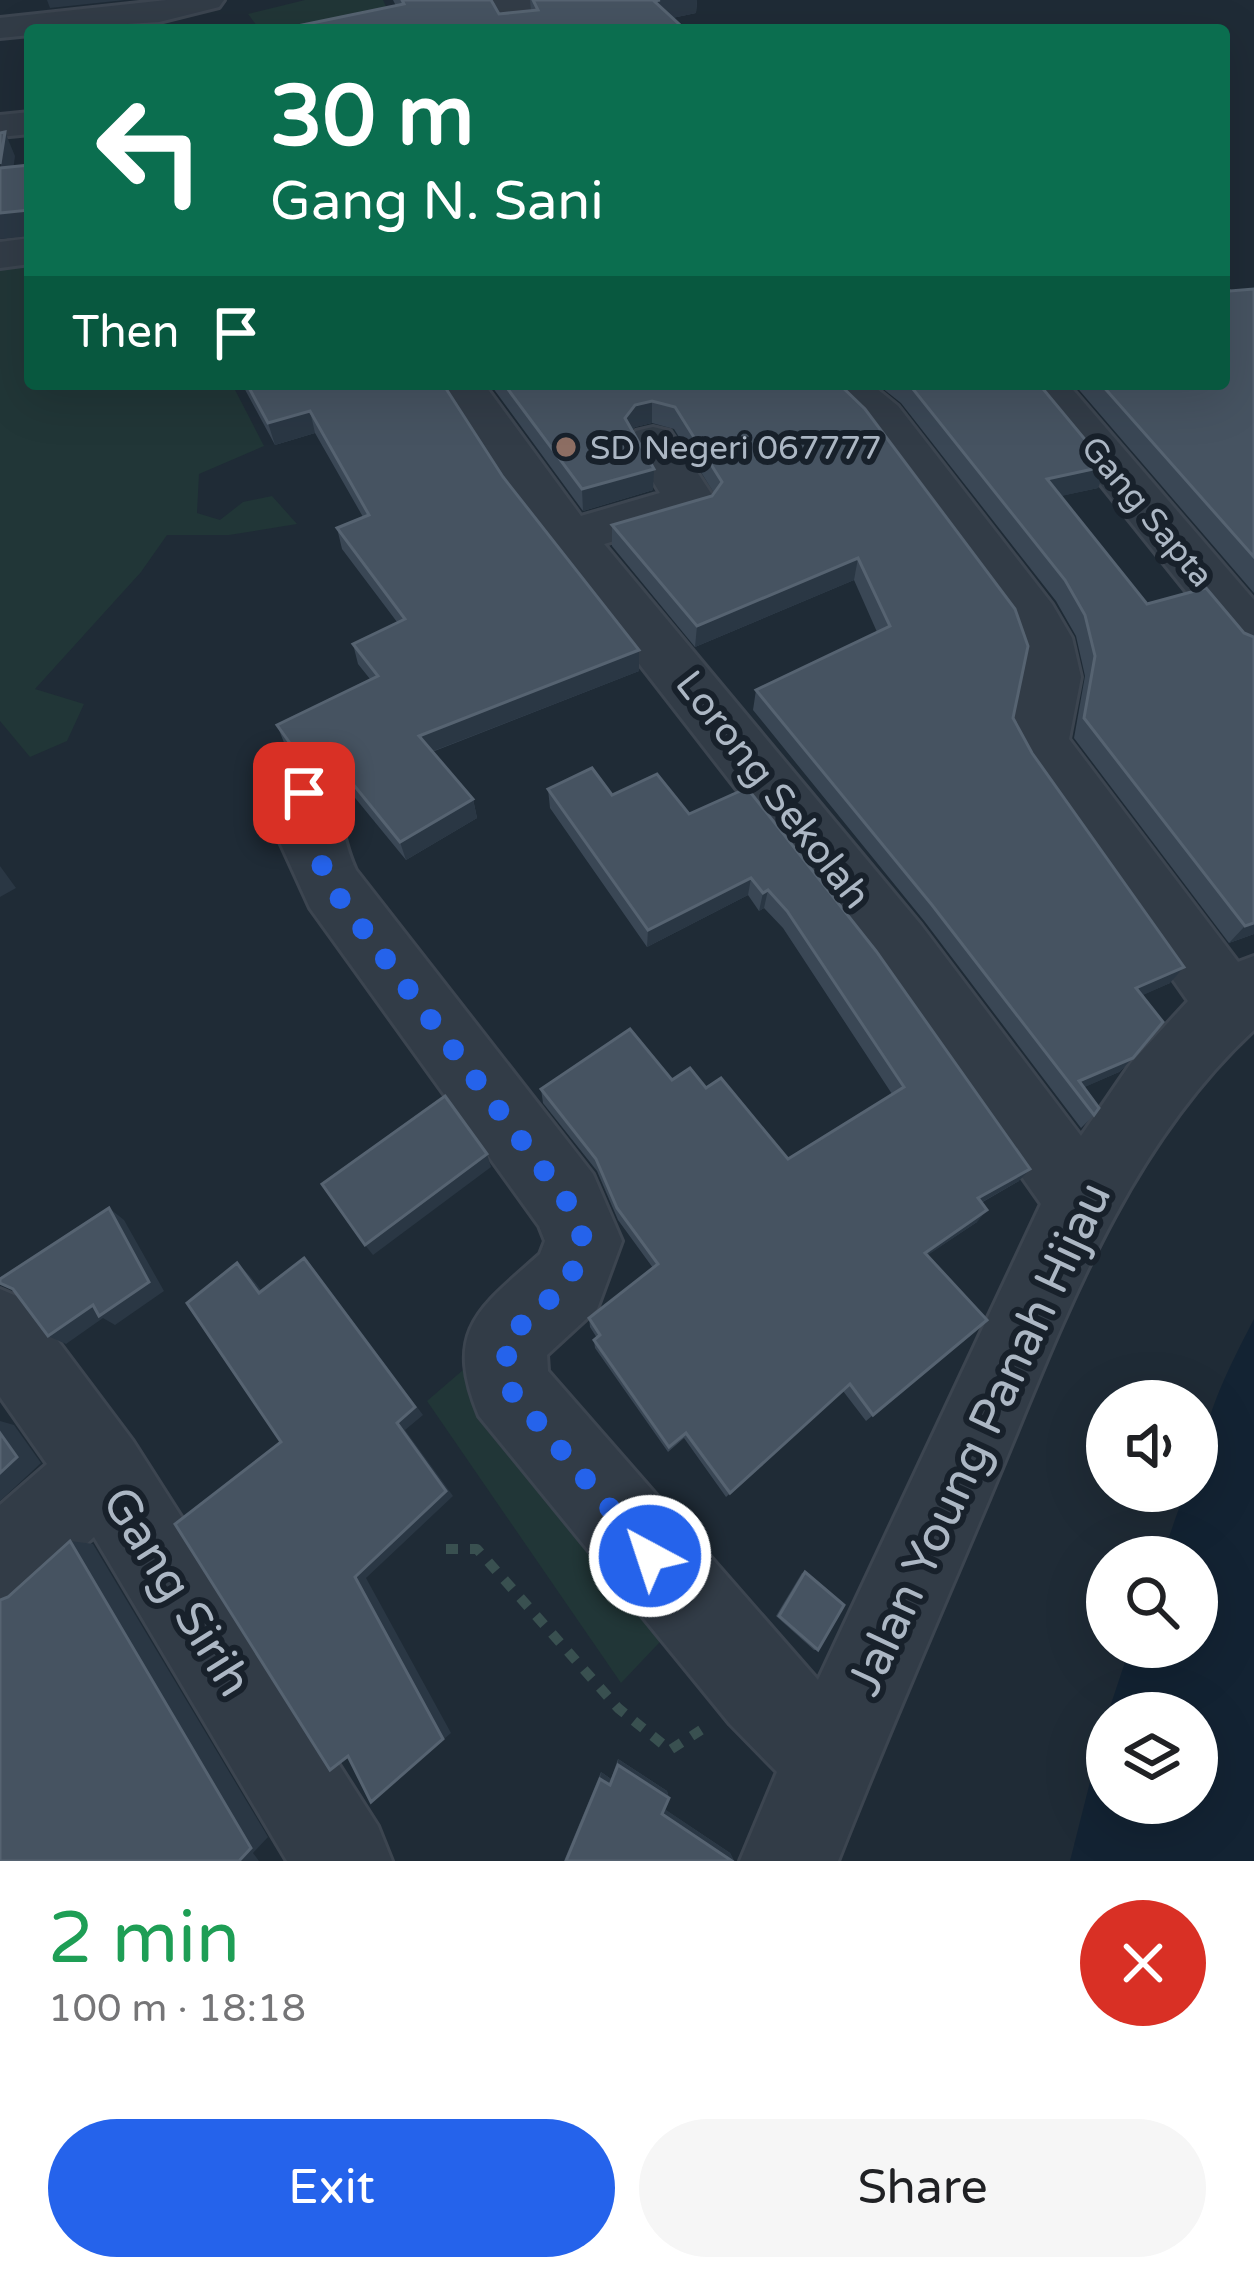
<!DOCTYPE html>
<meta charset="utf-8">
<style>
:root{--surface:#fff;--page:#f6f6f6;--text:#202124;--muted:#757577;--accent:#2563eb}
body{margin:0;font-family:"Varela Round",sans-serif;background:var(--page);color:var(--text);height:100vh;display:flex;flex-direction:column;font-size:45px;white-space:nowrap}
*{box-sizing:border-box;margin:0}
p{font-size:39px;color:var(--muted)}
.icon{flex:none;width:66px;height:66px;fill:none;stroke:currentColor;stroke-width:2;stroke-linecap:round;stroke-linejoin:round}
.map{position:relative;height:1861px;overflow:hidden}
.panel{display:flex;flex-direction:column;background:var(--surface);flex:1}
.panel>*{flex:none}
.top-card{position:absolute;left:24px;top:24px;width:1206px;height:366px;border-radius:12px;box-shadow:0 12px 48px #0002;background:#0b6e4f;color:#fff;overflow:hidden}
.controls{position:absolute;left:1086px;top:1380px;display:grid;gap:24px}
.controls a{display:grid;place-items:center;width:132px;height:132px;border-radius:50%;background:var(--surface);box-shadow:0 12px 48px #0002;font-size:60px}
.pin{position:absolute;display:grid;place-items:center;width:102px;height:102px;color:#fff;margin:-51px;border-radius:24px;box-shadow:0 6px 18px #0006}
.me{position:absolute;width:132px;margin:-66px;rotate:320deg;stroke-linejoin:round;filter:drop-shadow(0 0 9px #0008)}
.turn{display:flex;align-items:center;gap:42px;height:252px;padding:0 48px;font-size:54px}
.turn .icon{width:156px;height:156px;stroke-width:2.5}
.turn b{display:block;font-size:84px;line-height:102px}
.then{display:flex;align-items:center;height:114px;padding:0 48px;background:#0003;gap:24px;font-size:45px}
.round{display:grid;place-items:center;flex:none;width:126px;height:126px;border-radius:63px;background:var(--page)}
.summary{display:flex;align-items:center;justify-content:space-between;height:204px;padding:0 48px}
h1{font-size:72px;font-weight:600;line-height:90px;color:#1e9e55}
.button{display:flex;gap:24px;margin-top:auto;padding:24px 48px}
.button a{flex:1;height:138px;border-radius:72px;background:var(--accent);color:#fff;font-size:48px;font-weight:600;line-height:138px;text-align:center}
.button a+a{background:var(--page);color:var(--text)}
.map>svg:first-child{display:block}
</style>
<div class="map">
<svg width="1254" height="1861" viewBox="0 0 1254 1861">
<rect width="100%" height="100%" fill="#1f2b36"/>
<g fill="#213637">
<path d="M 305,0 L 383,0 L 391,17 L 343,30 L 260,30 L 248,14 Z"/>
<path d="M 30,262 L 30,384 L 232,384 L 264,446 L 199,474 L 197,513 L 220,520 L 243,502 L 272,496 L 297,524 L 229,535 L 167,535 L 141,572 L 35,689 L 84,704 L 67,741 L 30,757 L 0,721 L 0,266 Z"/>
<path d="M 470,1364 L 676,1625 L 621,1683 L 427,1401 Z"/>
</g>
<path fill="#132333" d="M 1254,1319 L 1254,1861 L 1070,1861 L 1107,1715 L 1107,1803 L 1197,1803 L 1197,1713 L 1108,1713 L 1130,1647 L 1197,1647 L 1197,1557 L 1162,1557 L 1185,1491 L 1197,1491 C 1197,1429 1226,1373 1254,1319 Z"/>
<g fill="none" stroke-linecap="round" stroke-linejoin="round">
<defs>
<g id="minor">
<path d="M 167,0 L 224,0 L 219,7 L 159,22 L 30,30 L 30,35 L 0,38 L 0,18 Z"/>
<path d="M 492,0 L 555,0 L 550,7 L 524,13 L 535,30 L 501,30 L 487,7 Z"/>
<path d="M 30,112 L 30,134 L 0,137 L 0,115 Z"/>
<path d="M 30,238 L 30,264 L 0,268 L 0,242 Z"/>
<path d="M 438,384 L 484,384 L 581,516 L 660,493 L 629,442 L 636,431 L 653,427 L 670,431 L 716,501 L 709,513 L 604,544 L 921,925 L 1081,1136 L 1131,1063 L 1188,1001 L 1026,770 L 1008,736 L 1024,666 L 1011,628 L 864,428 L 819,384 L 871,384 L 898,406 L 1052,604 L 1072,638 L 1081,677 L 1069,739 L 1238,962 L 1254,956 L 1254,1030 C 1121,1153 1059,1334 990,1497 C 939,1618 886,1738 838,1861 L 740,1861 L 777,1772 L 730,1724 L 479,1416 C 443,1329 480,1308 540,1254 L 545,1241 L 539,1226 L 310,908 L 279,840 L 273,793 L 282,776 L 304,769 L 326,776 C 341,806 341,839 356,870 L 593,1174 L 622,1241 L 597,1309 L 547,1355 L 548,1371 L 818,1680 L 1041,1204 L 873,965 L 509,496 Z"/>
<path d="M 1020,384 L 1068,384 L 1254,600 L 1254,657 L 1234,651 Z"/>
<path d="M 0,1289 L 28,1301 L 133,1441 L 378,1826 L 392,1861 L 287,1861 L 94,1537 L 31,1594 L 0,1607 L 0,1505 L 47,1464 L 0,1397 Z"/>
</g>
</defs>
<use href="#minor" stroke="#3c4550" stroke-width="6"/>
<path stroke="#395050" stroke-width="10" stroke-dasharray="12 12" stroke-linecap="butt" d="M 446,1549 L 477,1549 L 618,1708 L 670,1750 L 701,1730"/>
<use href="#minor" fill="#323c47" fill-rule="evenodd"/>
</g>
<g fill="#3a4755">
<path d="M 393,0 L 491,0 L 499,14 L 531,11 L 530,0 L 697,0 L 696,13 L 672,18 L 680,25 L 680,30 L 278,30 L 396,6 Z"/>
<path d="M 1254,289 L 1254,593 L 1074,384 L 1224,384 L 1230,291 Z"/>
<path d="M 242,384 L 443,384 L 503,477 L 639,650 L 639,671 L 432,752 L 473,799 L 477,818 L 406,860 L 333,771 L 300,766 L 285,745 L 277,725 L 370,679 L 358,664 L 353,644 L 397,622 L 342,549 L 337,528 L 363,517 L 315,433 L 275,445 Z"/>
<path d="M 490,384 L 839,384 L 1032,753 L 1170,983 L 1142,995 L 1133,1058 L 1119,1072 L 1084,1087 L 1094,1115 L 1081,1128 L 925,922 L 753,710 L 756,690 L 877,632 L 854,580 L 695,647 L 612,546 L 612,525 L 712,496 L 714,493 L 674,429 L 652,423 L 635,427 L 632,430 L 653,490 L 583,511 Z"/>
<path d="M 877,384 L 1039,384 L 1107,466 L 1098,488 L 1060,496 L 1147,604 L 1254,637 L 1254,934 L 1229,943 L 1074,738 L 1085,676 L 1076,636 L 1056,601 L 901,403 Z"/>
<path d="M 747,788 L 1019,1181 L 981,1203 L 977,1222 L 927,1255 L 987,1320 L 866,1421 L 843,1391 L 726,1497 L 684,1438 L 668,1452 L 595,1348 L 594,1340 L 597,1338 L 590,1327 L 589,1318 L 653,1268 L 618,1220 L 597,1171 L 543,1103 L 541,1089 L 672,1080 L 706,1088 L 788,1159 L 892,1094 L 783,928 L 764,908 L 759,911 L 748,895 L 647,947 L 550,808 L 548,789 L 612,795 L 689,814 Z"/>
<path d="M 805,1572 L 818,1650 L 814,1650 L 776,1616 L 802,1573 Z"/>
<path d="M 618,1759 L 667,1791 L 669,1798 L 664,1809 L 730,1853 L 734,1861 L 564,1861 L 601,1772 L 611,1779 Z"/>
</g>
<g fill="#2a3744">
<path d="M 47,0 L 125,0 L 50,8 Z"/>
<path d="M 660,0 L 697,0 L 696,13 L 654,22 L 654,1 Z"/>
<path d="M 5,132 L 15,156 L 10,193 L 0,170 Z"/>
<path d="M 30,210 L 30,236 L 0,239 L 0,213 Z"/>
<path d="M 652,401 L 652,423 L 635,427 L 625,440 L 625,418 L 635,405 Z"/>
<path d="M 310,411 L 315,433 L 275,445 L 268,423 Z"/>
<path d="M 1107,466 L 1098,488 L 1039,501 L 1047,479 Z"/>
<path d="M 654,469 L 653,490 L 583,511 L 582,489 Z"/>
<path d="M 858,558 L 854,580 L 695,647 L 697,626 Z"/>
<path d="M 639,650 L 639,671 L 423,755 L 419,736 Z"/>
<path d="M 473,799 L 477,818 L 406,860 L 400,842 Z"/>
<path d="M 0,866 L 16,888 L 0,897 Z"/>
<path d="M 751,878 L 748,895 L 647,947 L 648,930 Z"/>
<path d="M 768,890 L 764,908 L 759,911 L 763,893 Z"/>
<path d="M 1254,923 L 1254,934 L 1229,943 L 1245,926 Z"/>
<path d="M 1184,967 L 1170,983 L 1123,1004 L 1136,988 Z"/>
<path d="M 1133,1058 L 1119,1072 L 1076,1091 L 1079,1081 Z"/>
<path d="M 487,1154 L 491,1167 L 373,1255 L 365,1245 Z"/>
<path d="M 1030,1169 L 1019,1181 L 968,1210 L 978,1198 Z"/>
<path d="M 109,1208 L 124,1220 L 164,1291 L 115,1325 L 103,1318 L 66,1344 L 48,1336 Z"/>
<path d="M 987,1210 L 977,1222 L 916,1263 L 925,1253 Z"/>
<path d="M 304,1258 L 315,1270 L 423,1415 L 405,1430 L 453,1496 L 366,1578 L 451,1733 L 371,1802 L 355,1577 L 397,1423 Z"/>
<path d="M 237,1263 L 250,1276 L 272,1304 L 259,1293 Z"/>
<path d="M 0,1421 L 14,1425 L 41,1463 L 0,1501 Z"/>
<path d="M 70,1541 L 93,1544 L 268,1837 L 253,1853 L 259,1861 L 239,1861 Z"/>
<path d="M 618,1759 L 667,1791 L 669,1798 L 618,1765 Z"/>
<path d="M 601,1772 L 611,1779 L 610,1785 L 600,1779 Z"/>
<path d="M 660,1806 L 730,1853 L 734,1861 L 662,1814 Z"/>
</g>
<g fill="#465361" stroke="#566371" stroke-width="3">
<path d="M 402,0 L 491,0 L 499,14 L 538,10 L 533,0 L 660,0 L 654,1 L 680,25 L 666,28 L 668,30 L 278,30 L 404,4 Z"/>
<path d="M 5,132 L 0,164 L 0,133 Z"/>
<path d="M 30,165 L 30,210 L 0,213 L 0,168 Z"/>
<path d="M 1224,286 L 1230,291 L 1254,289 L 1254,557 L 1101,384 L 1224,384 Z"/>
<path d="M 247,384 L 443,384 L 503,477 L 639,650 L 419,736 L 473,799 L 400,842 L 327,752 L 292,746 L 277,725 L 378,676 L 353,644 L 405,619 L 337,528 L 369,515 L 310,411 L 268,423 Z"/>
<path d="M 504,384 L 839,384 L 865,409 L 1015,609 L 1028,646 L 1013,718 L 1032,753 L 1184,967 L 1136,988 L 1163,1022 L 1133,1058 L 1079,1081 L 1099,1108 L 1094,1115 L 932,905 L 756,690 L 890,626 L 858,558 L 697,626 L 612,525 L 712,496 L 722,482 L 675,407 L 652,401 L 635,405 L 625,418 L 654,469 L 582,489 Z"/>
<path d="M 909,384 L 1039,384 L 1107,466 L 1047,479 L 1147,604 L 1206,588 L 1244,633 L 1254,637 L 1254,923 L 1245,926 L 1084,718 L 1095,656 L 1085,615 L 1065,580 Z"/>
<path d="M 592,768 L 612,795 L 657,774 L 689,814 L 747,788 L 876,951 L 1030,1169 L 978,1198 L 987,1210 L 925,1253 L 987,1320 L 873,1415 L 850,1384 L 730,1493 L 686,1433 L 669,1447 L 594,1340 L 600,1335 L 589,1318 L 658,1264 L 617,1208 L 596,1159 L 541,1089 L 630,1029 L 672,1080 L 690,1068 L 706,1088 L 721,1078 L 788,1159 L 904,1087 L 787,911 L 768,890 L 763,893 L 751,878 L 648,930 L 548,789 Z"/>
<path d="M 445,1096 L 487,1154 L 365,1245 L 322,1184 Z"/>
<path d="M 109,1208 L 149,1282 L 99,1316 L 93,1305 L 48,1336 L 13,1289 L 0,1283 L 0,1279 Z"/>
<path d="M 304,1258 L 415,1407 L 397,1423 L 446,1491 L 355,1577 L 443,1739 L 371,1802 L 348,1756 L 330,1770 L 175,1524 L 281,1442 L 187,1303 L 237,1263 L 259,1293 Z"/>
<path d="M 0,1433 L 17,1457 L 0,1473 Z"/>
<path d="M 70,1541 L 251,1848 L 239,1861 L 0,1861 L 0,1600 L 8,1597 Z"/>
<path d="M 805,1572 L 844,1605 L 818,1650 L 779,1616 Z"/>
<path d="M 618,1765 L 669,1798 L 662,1814 L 732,1861 L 566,1861 L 600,1779 L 610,1785 Z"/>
</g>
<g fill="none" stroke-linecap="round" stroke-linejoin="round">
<path stroke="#2563eb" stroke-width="21" stroke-dasharray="0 37.8" d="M 304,793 L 310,840 L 333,889 L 566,1200 L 584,1241 L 569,1281 L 506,1339 L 508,1387 L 650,1556"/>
</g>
<circle fill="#8d6e63" stroke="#18212b" stroke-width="4.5" cx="566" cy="447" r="12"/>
<g text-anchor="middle" stroke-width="12" stroke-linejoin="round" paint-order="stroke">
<g font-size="33" fill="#acb7c4" stroke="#18212b" text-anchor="start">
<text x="590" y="459">SD Negeri 067777</text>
</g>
<g font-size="33" fill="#acb7c4" stroke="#18212b">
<text transform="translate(1148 511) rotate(50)" y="12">Gang Sapta</text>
</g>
<g font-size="39" fill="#acb7c4" stroke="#18212b">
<text transform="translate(774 789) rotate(52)" y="14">Lorong Sekolah</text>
</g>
<g font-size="48" fill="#acb7c4" stroke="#18212b">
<text transform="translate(978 1438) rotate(-65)" y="17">Jalan Young Panah Hijau</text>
<text transform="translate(178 1591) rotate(58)" y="17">Gang Sirih</text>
</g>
</g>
</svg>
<div class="controls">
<a><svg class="icon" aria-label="sound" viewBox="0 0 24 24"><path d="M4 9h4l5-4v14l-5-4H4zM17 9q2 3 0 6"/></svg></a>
<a><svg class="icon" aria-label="search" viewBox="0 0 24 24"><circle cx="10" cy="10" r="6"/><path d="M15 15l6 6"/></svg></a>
<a><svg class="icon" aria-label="layers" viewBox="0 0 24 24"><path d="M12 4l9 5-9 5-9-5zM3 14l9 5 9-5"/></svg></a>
</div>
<div class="pin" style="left:304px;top:793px;background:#d93025"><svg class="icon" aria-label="arrive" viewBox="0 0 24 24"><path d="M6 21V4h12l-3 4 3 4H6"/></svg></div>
<svg class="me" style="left:650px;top:1556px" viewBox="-20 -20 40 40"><circle r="17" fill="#2563eb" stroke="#fff" stroke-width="3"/><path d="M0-11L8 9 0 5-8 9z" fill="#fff"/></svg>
<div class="top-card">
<div class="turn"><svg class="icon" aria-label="left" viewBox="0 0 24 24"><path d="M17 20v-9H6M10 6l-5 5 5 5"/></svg><div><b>30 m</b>Gang N. Sani</div></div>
<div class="then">Then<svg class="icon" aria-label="arrive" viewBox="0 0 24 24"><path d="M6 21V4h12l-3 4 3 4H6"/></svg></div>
</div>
</div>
<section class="panel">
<div class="summary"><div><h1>2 min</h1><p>100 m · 18:18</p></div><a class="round" style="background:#d93025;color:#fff"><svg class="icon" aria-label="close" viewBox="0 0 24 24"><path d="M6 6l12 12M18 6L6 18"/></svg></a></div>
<div class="button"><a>Exit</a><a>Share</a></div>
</section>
